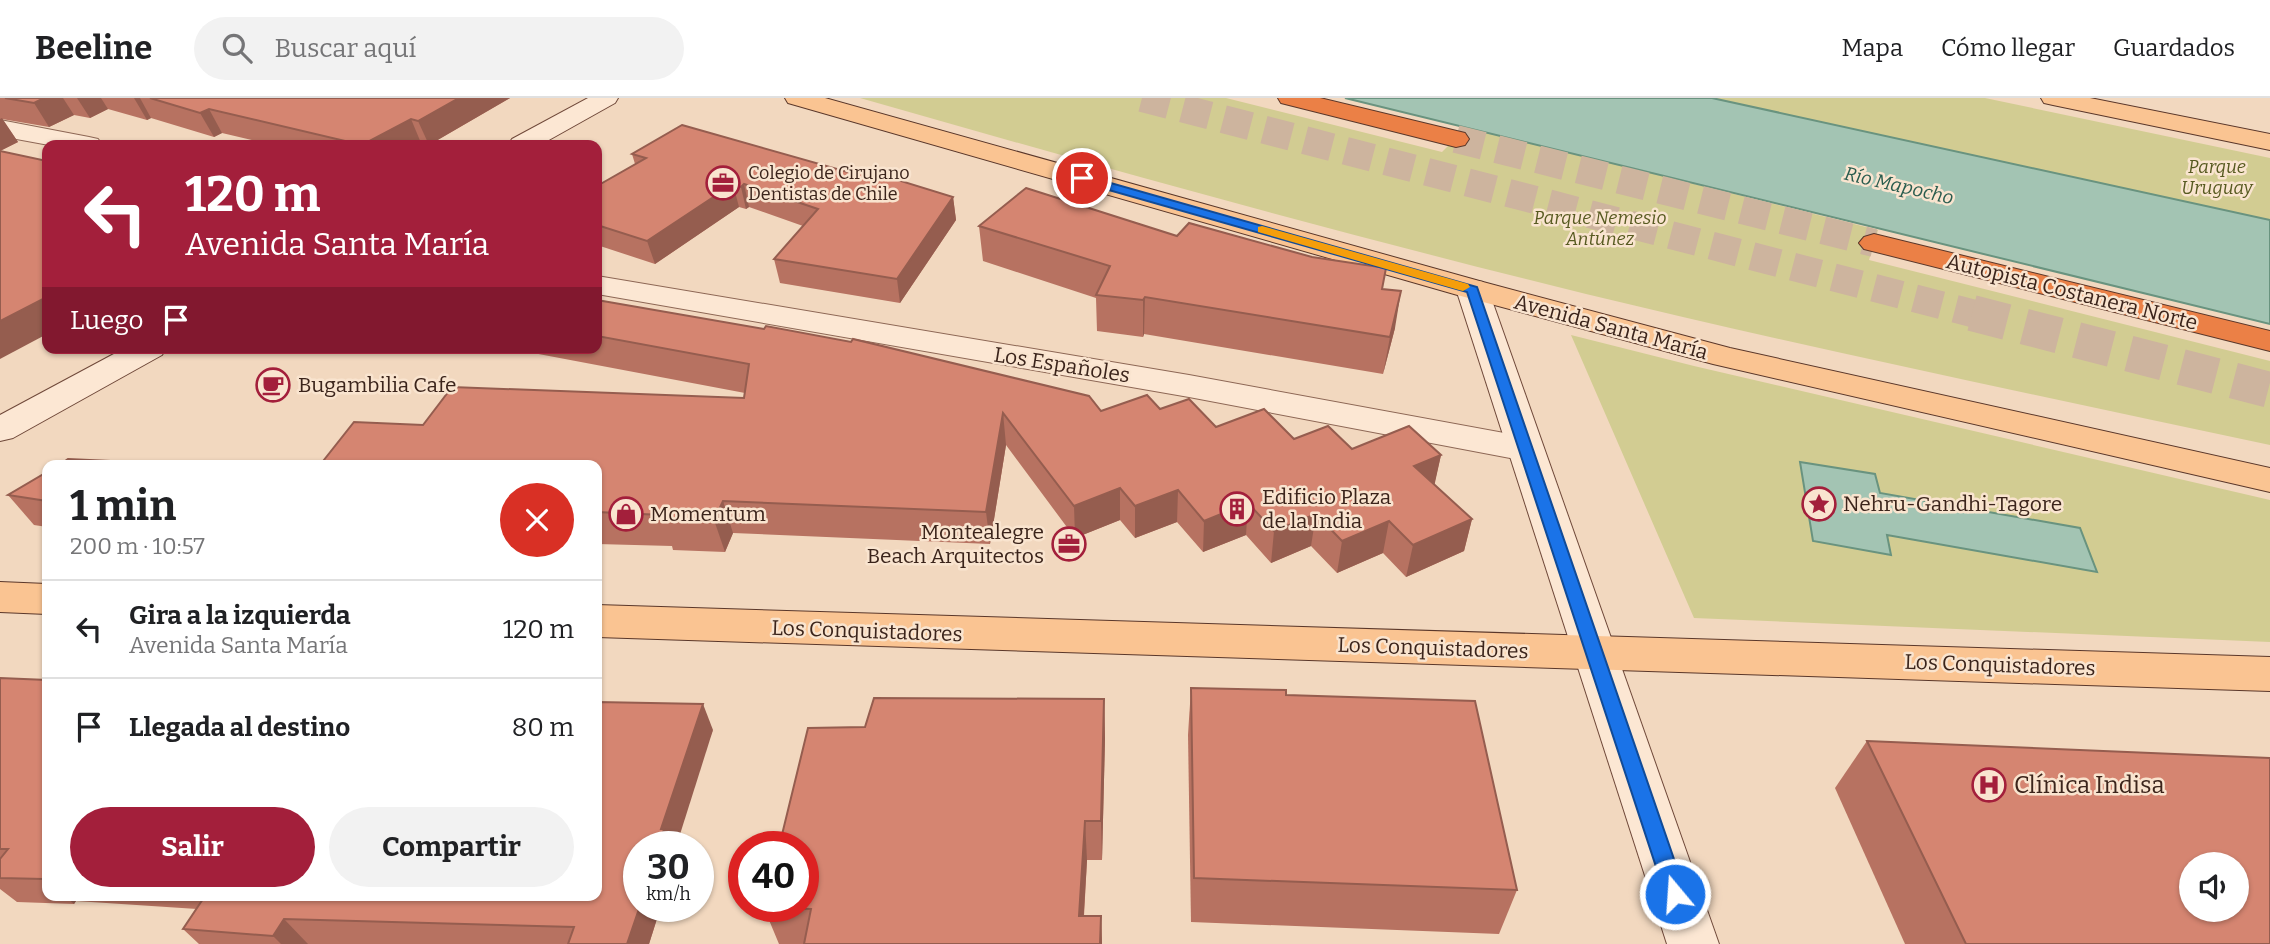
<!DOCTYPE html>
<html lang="es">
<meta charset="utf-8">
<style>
:root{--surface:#fff;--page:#f2f2f2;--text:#202124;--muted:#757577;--line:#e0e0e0;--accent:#a31f3b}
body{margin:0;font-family:Bitter,serif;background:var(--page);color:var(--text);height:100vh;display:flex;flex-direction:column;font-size:26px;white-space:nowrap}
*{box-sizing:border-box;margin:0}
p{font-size:23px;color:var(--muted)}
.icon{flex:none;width:38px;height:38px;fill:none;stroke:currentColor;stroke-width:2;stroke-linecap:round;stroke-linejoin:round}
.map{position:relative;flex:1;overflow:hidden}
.sheet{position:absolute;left:42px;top:362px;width:560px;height:441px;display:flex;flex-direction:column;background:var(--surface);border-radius:14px;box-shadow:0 2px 5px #0004}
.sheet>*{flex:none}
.guide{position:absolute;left:42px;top:42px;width:560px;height:214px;border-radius:14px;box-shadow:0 2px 5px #0004;background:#a31f3b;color:#fff;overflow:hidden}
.fabs{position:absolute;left:2179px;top:754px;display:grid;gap:14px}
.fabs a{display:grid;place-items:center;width:70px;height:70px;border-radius:50%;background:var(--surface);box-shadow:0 2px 5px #0004;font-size:35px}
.speed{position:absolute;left:623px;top:733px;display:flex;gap:14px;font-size:35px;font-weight:700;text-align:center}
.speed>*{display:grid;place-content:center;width:91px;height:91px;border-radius:50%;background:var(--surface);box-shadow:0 2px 5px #0004;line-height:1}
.speed small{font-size:18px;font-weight:400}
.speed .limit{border:10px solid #d22;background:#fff;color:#111}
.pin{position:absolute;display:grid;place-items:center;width:60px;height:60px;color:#fff;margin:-30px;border:4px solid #fff;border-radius:50%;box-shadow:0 2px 7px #0007}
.me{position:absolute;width:77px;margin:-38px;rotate:342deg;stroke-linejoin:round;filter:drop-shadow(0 0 5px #0008)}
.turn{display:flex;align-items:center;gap:24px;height:147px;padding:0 28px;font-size:32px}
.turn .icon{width:91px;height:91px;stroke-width:2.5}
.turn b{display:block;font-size:49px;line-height:60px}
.then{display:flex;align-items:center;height:66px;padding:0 28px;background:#0003;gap:14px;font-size:26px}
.round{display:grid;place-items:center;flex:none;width:74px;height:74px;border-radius:37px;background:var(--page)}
.summary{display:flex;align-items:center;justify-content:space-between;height:119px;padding:0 28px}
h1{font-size:42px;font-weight:700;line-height:52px}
.button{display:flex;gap:14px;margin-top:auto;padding:14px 28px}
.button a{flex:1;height:80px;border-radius:42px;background:var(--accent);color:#fff;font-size:28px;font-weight:700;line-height:80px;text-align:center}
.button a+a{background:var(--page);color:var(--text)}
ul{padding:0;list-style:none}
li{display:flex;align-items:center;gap:21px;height:98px;padding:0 28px;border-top:2px solid var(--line)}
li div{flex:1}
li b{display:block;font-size:26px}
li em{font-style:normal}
header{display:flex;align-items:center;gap:42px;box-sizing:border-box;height:98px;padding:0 35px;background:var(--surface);border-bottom:2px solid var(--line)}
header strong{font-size:33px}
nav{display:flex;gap:38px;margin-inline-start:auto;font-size:24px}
.search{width:490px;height:63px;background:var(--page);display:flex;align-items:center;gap:18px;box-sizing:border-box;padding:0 24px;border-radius:38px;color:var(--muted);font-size:26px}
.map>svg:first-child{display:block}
</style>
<header>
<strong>Beeline</strong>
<div class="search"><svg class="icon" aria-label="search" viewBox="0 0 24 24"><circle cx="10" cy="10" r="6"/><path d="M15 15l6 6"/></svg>Buscar aquí</div>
<nav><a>Mapa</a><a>Cómo llegar</a><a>Guardados</a></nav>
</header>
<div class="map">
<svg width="2270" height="846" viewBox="0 0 2270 846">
<rect width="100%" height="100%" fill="#f2d8bf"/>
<g fill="#d2cc92">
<path d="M 860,0 L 1226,0 L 1442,54 L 1467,29 L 1878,132 L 1869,162 L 2270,263 L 2270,347 C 2042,298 1813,251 1586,196 C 1342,136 1101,69 860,0 Z"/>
<path d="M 1712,0 L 1985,0 L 2270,60 L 2270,122 Z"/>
<path d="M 1571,237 L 1694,268 L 2270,402 L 2270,544 L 1694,520 Z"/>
</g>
<g fill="#a3c4b3" stroke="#69937f" stroke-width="2">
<path d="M 1345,0 L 1712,0 L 2270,122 L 2270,226 Z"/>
<path d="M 1800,364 L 1875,376 L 1880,395 L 2080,430 L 2097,474 L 1887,437 L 1891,457 L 1813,443 Z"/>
</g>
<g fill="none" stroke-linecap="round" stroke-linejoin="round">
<g stroke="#cdb49e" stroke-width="28" stroke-dasharray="28 14" stroke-linecap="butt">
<path d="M 1142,0 L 1979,217"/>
<path d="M 1456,41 L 1874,145"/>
</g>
<path stroke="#cdb49e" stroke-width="36" stroke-dasharray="36 18" stroke-linecap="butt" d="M 1972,215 L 2270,292"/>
<defs>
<g id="street">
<path d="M 0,22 L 89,39 L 98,41 L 102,47 L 49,47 L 0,38 Z"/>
<path d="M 597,178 L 1189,277 L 1526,339 L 1539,343 L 1544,351 L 1539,359 L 1526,363 L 1189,299 L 597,196 Z"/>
</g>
<g id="secondary">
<path d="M 588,0 L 618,0 L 615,5 L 540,47 L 508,47 L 512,41 Z"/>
<path d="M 1472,182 L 1483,184 L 1488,191 L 1719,846 L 1667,846 L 1456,191 L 1461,184 Z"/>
<path d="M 125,250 L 166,250 L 162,257 L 13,340 L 0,343 L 0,317 Z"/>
</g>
<g id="primary">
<path d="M 785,0 L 825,0 L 1483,184 L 1730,250 L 2270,370 L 2270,394 L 1713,266 L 1461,198 L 788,5 Z"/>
<path d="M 2041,0 L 2090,0 L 2270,36 L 2270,52 L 2053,7 L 2044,5 Z"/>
<path d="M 0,484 L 47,486 L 47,516 L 0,514 Z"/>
<path d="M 597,507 L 2270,559 L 2270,593 L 597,539 Z"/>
</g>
<g id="highway">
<path d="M 1278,0 L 1320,0 L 1465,35 L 1469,41 L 1465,47 L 1456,49 L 1281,5 Z"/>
<path d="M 1874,136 L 2270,233 L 2270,253 L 1864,151 L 1859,145 L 1864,139 Z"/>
</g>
</defs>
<use href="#street" stroke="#8d6755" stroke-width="2"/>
<use href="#secondary" stroke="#6f4839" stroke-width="2"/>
<use href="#primary" stroke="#5a372a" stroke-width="2"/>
<use href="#highway" stroke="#5a372a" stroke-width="2"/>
<use href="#street" fill="#fce7d3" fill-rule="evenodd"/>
<use href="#secondary" fill="#fce7d3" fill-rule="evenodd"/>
<use href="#primary" fill="#fac492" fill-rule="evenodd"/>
<use href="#highway" fill="#eb8046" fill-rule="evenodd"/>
</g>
<g fill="#b77261">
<path d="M 0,0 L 510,0 L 429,47 L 421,45 L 417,47 L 273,47 L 222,35 L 214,39 L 151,20 L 147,22 L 108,11 L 90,20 L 74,17 L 49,29 L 2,21 L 18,44 L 0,53 Z"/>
<path d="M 632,56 L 851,75 L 953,99 L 956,122 L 900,205 L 780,185 L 774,161 L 803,128 L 749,109 L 746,111 L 739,109 L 655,166 L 597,147 L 597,88 L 635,66 Z"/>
<path d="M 979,128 L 1177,138 L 1386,170 L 1382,191 L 1395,230 L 1383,276 L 1144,236 L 1143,239 L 1097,233 L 1096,200 L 983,163 Z"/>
<path d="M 597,202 L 1101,313 L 1160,311 L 1216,329 L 1352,351 L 1441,357 L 1434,387 L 1472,421 L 1464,453 L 1406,479 L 1383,455 L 1337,475 L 1311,448 L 1271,465 L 1246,437 L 1203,454 L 1177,424 L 1135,440 L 1120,422 L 1075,440 L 1006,347 L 990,446 L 733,435 L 725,454 L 673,452 L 672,448 L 597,446 L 597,368 L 320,367 L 423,327 L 744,300 L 745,295 L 507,250 L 597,250 Z"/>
<path d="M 47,374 L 47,429 L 34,427 L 8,397 Z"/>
<path d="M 0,580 L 47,582 L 47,798 L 597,798 L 713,632 L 639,808 L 661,808 L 649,846 L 199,846 L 183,831 L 197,811 L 76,803 L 74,806 L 17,804 L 0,791 Z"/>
<path d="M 1191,590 L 1286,597 L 1517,792 L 1499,836 L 1191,824 L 1188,637 Z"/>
<path d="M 1104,601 L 1105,641 L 1102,762 L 1087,762 L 1084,818 L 1101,818 L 1102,846 L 779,846 L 764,810 L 865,629 Z"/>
<path d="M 1867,643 L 2270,846 L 1905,846 L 1835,690 Z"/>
</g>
<g fill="#955d4f">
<path d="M 44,0 L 63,0 L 74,17 L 49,29 L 34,5 Z"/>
<path d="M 77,0 L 101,0 L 108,11 L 90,20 Z"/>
<path d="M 134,0 L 140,0 L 151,20 L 147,22 Z"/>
<path d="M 459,0 L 510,0 L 429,47 L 418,23 Z"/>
<path d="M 209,11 L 222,35 L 214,39 L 200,15 Z"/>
<path d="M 2,20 L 18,44 L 0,53 L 0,21 Z"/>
<path d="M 411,21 L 421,45 L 417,47 L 362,47 Z"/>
<path d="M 733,86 L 739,109 L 655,166 L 647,143 Z"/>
<path d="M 744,86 L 749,109 L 746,111 L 741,89 Z"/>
<path d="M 953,99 L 956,122 L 900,205 L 897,181 Z"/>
<path d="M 1401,193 L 1395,230 L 1383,276 L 1390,239 Z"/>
<path d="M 47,199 L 47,236 L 0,261 L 0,223 Z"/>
<path d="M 1145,199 L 1144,236 L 1143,239 L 1143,202 Z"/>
<path d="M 1003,315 L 1006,347 L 990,446 L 986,414 Z"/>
<path d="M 1441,357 L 1434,389 L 1414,368 Z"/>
<path d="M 1120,390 L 1120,422 L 1075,440 L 1074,408 Z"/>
<path d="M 1178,392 L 1177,424 L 1135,440 L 1135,408 Z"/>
<path d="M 723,403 L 733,435 L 725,454 L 714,422 Z"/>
<path d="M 1248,405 L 1246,437 L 1203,454 L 1204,423 Z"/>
<path d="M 1316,416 L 1311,448 L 1271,465 L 1274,433 Z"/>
<path d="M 1472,421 L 1464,453 L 1406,479 L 1413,447 Z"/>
<path d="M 1389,423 L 1383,455 L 1337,475 L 1342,443 Z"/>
<path d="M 1104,601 L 1105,641 L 1102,762 L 1101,723 Z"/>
<path d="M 703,606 L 713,632 L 676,749 L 659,749 L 661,731 Z"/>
<path d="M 1085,723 L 1087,762 L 1082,846 L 1079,818 Z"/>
<path d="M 65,798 L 70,798 L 76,803 L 74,806 Z"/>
<path d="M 640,808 L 661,808 L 649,846 L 627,846 Z"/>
<path d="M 1101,818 L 1102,846 L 1100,846 Z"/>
<path d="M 284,821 L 308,846 L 281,846 L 273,838 Z"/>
</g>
<g fill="#d58571" stroke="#955d4f" stroke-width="2" fill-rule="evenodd">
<path d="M 5,0 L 44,0 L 34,5 Z"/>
<path d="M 150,0 L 459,0 L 418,23 L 411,21 L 362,47 L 209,11 L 200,15 Z"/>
<path d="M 682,27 L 851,75 L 859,70 L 953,99 L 897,181 L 774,161 L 818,111 L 744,86 L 741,89 L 733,86 L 647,143 L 597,127 L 597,88 L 646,60 L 632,56 Z"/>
<path d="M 0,53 L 47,63 L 47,199 L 0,223 Z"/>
<path d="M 1026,90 L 1177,138 L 1189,125 L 1312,159 L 1386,170 L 1382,191 L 1401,193 L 1390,239 L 1145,199 L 1143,202 L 1096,197 L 1110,168 L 979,128 Z"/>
<path d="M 597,202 L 764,231 L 766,228 L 851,244 L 853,241 L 1089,298 L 1101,313 L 1147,297 L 1160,311 L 1189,301 L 1216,329 L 1264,311 L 1294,341 L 1328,328 L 1352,351 L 1409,328 L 1441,357 L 1414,368 L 1472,421 L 1413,447 L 1389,423 L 1342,443 L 1316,416 L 1274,433 L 1248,405 L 1204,423 L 1178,392 L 1135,408 L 1120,390 L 1074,408 L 1003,315 L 986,414 L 723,403 L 714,422 L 661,420 L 662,417 L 597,414 L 597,368 L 320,367 L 354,324 L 423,327 L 452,289 L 744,300 L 749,266 L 597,238 Z"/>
<path d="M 68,361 L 218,368 L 58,368 Z"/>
<path d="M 47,374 L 47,403 L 8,397 Z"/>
<path d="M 0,580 L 47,582 L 47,778 L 44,781 L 0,780 L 0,761 L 8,751 L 0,751 Z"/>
<path d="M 1191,590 L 1286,592 L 1286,597 L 1475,603 L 1517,792 L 1194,780 Z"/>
<path d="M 874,600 L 1104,601 L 1101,723 L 1085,723 L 1079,818 L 1101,818 L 1100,846 L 804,846 L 811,811 L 764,810 L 764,808 L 803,808 L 803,749 L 779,749 L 808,630 L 865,629 Z"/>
<path d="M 597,604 L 703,606 L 661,731 L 664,731 L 659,749 L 639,749 L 640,808 L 627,846 L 568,846 L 574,829 L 284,821 L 273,838 L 183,831 L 205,798 L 597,798 Z"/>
<path d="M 1867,643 L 2270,660 L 2270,846 L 1966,846 ZM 2191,766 L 2236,766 L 2236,812 L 2191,812 Z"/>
</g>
<path fill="#1a73e8" stroke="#114b97" stroke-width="2" d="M 1077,78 L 1086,78 L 1477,189 L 1686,796 L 1683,802 L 1675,805 L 1668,802 L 1665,796 L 1467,194 L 1077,83 Z"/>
<path fill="#f59e0b" d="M 1262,128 L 1468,186 L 1470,189 L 1463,193 L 1459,192 L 1258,134 L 1258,129 Z"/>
<defs>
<symbol id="office-ring" viewBox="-11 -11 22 22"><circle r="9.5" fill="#f9e4cf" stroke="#a31f3b" stroke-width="1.5"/><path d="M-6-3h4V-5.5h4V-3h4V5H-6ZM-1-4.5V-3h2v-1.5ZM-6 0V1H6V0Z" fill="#a31f3b"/></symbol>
<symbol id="cafe-ring" viewBox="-11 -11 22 22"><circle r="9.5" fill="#f9e4cf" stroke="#a31f3b" stroke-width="1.5"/><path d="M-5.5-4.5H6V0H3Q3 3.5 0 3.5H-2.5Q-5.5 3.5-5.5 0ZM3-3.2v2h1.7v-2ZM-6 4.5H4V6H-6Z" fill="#a31f3b"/></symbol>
<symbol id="sight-ring" viewBox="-11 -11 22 22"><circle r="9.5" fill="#f9e4cf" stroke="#a31f3b" stroke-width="1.5"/><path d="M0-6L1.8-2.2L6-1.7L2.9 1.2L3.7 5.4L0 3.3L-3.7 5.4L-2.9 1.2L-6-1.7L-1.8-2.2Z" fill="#a31f3b"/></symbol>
<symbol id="building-ring" viewBox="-11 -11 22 22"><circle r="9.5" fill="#f9e4cf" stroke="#a31f3b" stroke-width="1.5"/><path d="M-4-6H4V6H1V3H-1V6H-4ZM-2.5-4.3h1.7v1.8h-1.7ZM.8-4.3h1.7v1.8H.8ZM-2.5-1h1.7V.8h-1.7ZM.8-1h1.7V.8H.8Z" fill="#a31f3b"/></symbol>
<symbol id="shop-ring" viewBox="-11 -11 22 22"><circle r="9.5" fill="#f9e4cf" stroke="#a31f3b" stroke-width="1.5"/><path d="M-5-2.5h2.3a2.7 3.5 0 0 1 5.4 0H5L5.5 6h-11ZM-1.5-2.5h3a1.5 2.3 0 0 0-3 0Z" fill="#a31f3b"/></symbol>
<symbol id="hospital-ring" viewBox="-11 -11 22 22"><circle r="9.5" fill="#f9e4cf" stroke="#a31f3b" stroke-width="1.5"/><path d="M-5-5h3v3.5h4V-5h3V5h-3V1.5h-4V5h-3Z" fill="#a31f3b"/></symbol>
</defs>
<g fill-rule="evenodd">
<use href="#office-ring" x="704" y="66" width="38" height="38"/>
<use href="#cafe-ring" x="254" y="268" width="38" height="38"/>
<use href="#sight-ring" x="1800" y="387" width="38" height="38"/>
<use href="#building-ring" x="1218" y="392" width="38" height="38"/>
<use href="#shop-ring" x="607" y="397" width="38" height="38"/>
<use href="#office-ring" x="1050" y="427" width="38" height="38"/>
<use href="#hospital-ring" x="1970" y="668" width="38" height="38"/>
</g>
<g text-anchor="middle" stroke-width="5" stroke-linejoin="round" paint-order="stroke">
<g font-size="18" font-style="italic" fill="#575a20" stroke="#f9e4cf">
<text x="2217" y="75">Parque<tspan x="2217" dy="21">Uruguay</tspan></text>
<text x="1600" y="126">Parque Nemesio<tspan x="1600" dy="21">Antúnez</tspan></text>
</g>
<g font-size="18" fill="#3b241b" stroke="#f9e4cf" text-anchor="start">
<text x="748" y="81">Colegio de Cirujano<tspan x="748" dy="21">Dentistas de Chile</tspan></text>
</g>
<g font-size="19" font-style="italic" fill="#295c4e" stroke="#f9e4cf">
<text transform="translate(1899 87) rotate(13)" y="7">Río Mapocho</text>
</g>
<g font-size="21" fill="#3b241b" stroke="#f9e4cf">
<text transform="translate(2072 194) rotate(14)" y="7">Autopista Costanera Norte</text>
<text transform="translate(1611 229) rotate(15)" y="7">Avenida Santa María</text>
<text transform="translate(1062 267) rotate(9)" y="7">Los Españoles</text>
<text transform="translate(867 533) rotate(2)" y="7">Los Conquistadores</text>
<text transform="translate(1433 550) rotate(2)" y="7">Los Conquistadores</text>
<text transform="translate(2000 567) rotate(2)" y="7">Los Conquistadores</text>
</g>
<g font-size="21" fill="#3b241b" stroke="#f9e4cf" text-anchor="start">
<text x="298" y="294">Bugambilia Cafe</text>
<text x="1262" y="406">Edificio Plaza<tspan x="1262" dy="24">de la India</tspan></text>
<text x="1843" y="413">Nehru-Gandhi-Tagore</text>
<text x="650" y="423">Momentum</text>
<text x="1044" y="441" text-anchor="end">Montealegre<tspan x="1044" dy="24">Beach Arquitectos</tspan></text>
</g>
<g font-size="24" fill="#3b241b" stroke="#f9e4cf" text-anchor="start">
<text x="2014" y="695">Clínica Indisa</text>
</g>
</g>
</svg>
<div class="fabs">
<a><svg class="icon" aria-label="sound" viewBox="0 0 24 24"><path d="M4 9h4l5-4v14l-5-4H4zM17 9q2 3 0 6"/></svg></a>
</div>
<div class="speed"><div>30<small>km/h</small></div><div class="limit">40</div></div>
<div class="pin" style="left:1082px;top:80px;background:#d93025"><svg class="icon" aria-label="arrive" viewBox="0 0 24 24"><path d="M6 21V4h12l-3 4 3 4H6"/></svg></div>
<svg class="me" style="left:1675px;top:796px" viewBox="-20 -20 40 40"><circle r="17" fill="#1a73e8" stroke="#fff" stroke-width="3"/><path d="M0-11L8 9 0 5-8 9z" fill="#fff"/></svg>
<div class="guide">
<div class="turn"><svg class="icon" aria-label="left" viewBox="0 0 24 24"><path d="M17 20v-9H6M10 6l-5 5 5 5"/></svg><div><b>120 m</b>Avenida Santa María</div></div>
<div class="then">Luego<svg class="icon" aria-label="arrive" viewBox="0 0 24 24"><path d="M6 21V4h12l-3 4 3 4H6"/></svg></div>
</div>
<section class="sheet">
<div class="summary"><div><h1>1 min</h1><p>200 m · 10:57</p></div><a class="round" style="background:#d93025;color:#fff"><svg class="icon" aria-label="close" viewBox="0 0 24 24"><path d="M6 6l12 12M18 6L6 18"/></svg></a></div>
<ul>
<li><svg class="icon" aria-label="left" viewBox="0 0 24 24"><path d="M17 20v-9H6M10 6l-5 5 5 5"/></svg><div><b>Gira a la izquierda</b><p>Avenida Santa María</p></div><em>120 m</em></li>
<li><svg class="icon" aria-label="arrive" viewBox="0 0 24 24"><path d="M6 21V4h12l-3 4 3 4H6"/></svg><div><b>Llegada al destino</b></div><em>80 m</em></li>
</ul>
<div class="button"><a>Salir</a><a>Compartir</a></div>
</section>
</div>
